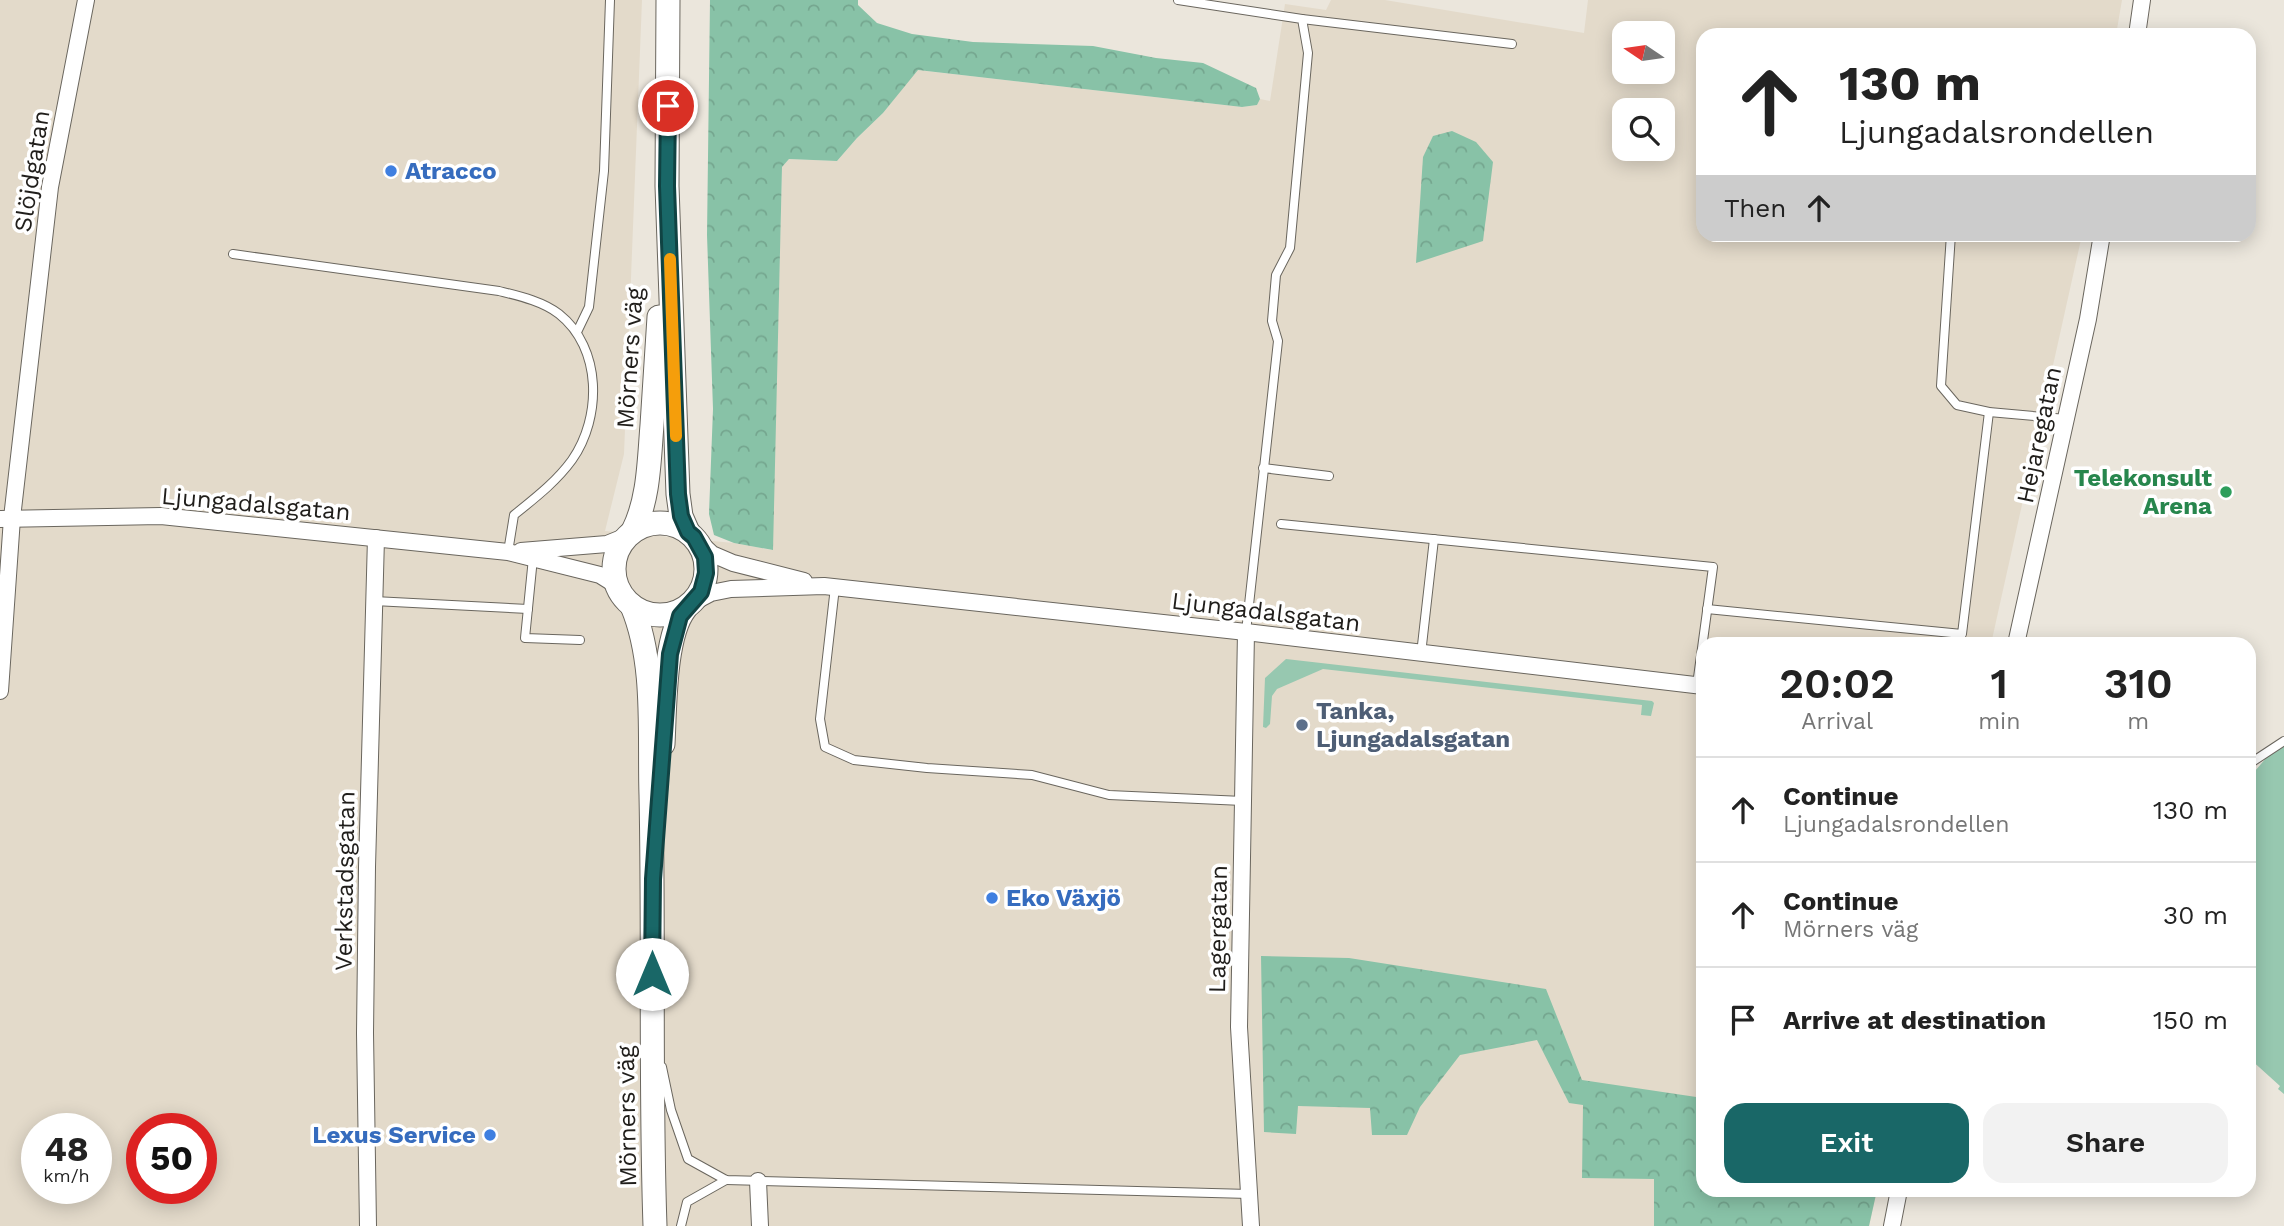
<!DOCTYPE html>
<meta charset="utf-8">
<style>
:root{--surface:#fff;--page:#f2f2f2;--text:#222;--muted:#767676;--line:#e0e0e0;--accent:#196767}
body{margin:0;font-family:"Work Sans",sans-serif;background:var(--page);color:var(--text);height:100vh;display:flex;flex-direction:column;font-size:26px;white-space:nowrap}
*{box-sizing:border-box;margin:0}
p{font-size:23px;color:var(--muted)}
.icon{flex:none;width:38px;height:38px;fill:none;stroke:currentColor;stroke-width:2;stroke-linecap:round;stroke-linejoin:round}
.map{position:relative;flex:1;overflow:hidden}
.panel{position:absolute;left:1696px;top:637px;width:560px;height:560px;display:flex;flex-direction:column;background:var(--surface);border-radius:21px;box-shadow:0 4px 18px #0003}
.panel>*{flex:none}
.guide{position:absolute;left:1696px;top:28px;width:560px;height:214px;border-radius:21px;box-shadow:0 4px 18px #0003;background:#fff;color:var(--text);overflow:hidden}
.needle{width:46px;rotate:283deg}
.tools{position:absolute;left:1612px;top:21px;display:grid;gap:14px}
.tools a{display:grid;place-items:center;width:63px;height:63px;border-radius:14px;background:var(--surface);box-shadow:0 4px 18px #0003;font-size:35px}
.speed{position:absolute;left:21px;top:1113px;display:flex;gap:14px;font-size:35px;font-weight:700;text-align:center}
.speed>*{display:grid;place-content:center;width:91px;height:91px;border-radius:50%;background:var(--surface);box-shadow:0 4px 18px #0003;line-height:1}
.speed small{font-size:18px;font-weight:400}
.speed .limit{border:10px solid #d22;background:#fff;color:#111}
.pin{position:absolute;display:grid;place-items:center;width:60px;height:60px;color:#fff;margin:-30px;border:4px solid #fff;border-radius:50%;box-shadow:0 2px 7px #0007}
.me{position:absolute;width:77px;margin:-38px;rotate:0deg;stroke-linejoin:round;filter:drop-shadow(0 0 5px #0008)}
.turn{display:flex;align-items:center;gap:24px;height:147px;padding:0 28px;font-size:32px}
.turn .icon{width:91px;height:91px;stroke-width:2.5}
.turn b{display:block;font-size:49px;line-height:60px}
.then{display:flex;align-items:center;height:66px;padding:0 28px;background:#0003;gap:14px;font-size:26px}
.eta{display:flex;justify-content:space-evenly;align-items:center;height:119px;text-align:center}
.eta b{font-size:42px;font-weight:600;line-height:49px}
.primary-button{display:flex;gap:14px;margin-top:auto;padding:14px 28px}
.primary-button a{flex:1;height:80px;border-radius:21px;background:var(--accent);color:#fff;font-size:28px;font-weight:600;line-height:80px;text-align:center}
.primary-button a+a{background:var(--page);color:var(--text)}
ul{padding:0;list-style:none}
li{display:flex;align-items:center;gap:21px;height:105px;padding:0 28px;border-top:2px solid var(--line)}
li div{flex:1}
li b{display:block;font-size:26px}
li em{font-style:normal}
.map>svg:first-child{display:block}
</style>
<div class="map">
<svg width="2284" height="1226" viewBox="0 0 2284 1226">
<defs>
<pattern id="forest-crowns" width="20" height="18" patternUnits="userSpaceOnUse" patternTransform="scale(1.75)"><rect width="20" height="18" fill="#88c2a7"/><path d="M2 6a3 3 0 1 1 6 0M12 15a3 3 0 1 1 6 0" fill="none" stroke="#75a68f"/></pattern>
</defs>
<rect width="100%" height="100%" fill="#ebe6dc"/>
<path fill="#e3daca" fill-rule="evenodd" d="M 0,0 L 642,0 L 624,454 L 605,531 L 734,543 L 772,550 L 782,167 L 789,159 L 837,161 L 857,138 L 883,113 L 917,70 L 1242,107 L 1257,105 L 1260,99 L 1270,101 L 1285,4 L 1326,10 L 1331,0 L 1385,0 L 1584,33 L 1588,0 L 2122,0 L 2116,35 L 1703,35 L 1703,234 L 2082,235 L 1991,644 L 1703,644 L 1703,1190 L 1877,1190 L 1869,1226 L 0,1226 ZM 1624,33 L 1662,33 L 1662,72 L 1624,72 ZM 1624,110 L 1662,110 L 1662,149 L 1624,149 ZM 37,1129 L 96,1129 L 96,1188 L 37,1188 ZM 142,1129 L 201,1129 L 201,1188 L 142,1188 Z"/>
<g fill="#97c8b0">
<path d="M 1286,659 L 1652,701 L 1654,703 L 1651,716 L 1641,715 L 1642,705 L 1323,669 L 1277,689 L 1272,696 L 1270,724 L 1266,728 L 1263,727 L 1265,678 Z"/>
<path d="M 2284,745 L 2284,1094 L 2278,1089 L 2280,1086 L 2249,1058 L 2249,797 L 2253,791 L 2249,787 L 2249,778 L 2273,750 L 2276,752 Z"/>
</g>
<g fill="url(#forest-crowns)">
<path d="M 710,0 L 858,0 L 858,5 L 877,23 L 912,34 L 973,42 L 1093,46 L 1156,58 L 1203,63 L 1256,88 L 1260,99 L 1257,105 L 1242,107 L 918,70 L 883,113 L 857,138 L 837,161 L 789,159 L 782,167 L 773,550 L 734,543 L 714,535 L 709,514 L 713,409 L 707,235 Z"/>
<path d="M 1452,131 L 1476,142 L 1493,162 L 1483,241 L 1416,263 L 1423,157 L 1433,136 Z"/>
<path d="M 1261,956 L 1349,958 L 1546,989 L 1582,1080 L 1703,1098 L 1703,1190 L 1877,1190 L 1869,1226 L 1654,1226 L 1654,1179 L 1582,1178 L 1583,1105 L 1569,1103 L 1537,1040 L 1460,1055 L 1420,1107 L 1407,1135 L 1372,1135 L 1370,1108 L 1298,1106 L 1296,1134 L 1264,1132 Z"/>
</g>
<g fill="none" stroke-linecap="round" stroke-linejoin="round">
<defs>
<g id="service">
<path d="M 1178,0 L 1302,19 L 1308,53 L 1290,248 L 1276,275 L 1272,321 L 1278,341 L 1246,632"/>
<path d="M 1302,19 L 1512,44"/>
<path d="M 1951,234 L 1941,386 L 1957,405 L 1989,412 L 2066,419"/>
<path d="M 233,254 L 499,291 C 519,296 542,301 559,314 C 602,348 602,417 572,460 C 556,482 535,498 514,515 L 508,552"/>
<path d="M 577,332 L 589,307 L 604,171 L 610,0"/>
<path d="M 1263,468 L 1329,476"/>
<path d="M 1281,524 L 1713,567 L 1697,685"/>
<path d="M 533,558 L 525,638 L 580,640"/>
<path d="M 835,587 L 820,719 L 825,747 L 854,760 L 927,768 L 1032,775 L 1109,795 L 1243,801"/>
<path d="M 374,601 L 528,609"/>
<path d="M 1707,609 L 1962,634 L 1989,412"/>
<path d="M 1421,654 L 1434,539"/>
<path d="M 2249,764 L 2284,741"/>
<path d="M 662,1067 L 671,1110 L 688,1159 L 726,1180 L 1249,1194"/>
<path d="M 681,1226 L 687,1202 L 726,1180"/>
</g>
<g id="minor">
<path d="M 2137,35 L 2142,0"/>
<path d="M 0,519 L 161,516 L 508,552 L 600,575 L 616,585"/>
<path d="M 694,537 L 712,554 L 733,563 L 804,581"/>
<path d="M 521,551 L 607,544 L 629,535"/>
<path d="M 692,603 L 711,593 L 731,589 L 824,586 L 1246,632 L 1703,686"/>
<path d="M 1246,632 L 1239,1027 L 1251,1226"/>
<path d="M 2016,644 L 2088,319 L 2102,234"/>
<path d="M 0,691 L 12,518 L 50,187 L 86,0"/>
<path d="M 758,1181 L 760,1226"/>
<path d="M 368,1226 L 365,1033 L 367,867 L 376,538"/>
<path d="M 1892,1226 L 1899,1190"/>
</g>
<g id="secondary">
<path d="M 668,0 L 667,186 L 678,494 L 681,516 L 688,532"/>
<circle cx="660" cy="569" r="46"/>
<path d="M 633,531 C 649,499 649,461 652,425 C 654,389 657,353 659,317"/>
<path d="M 632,606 C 656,663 649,735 651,795 C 654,939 650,1083 655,1226"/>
<path d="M 663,744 C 665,708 664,636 685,609"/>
</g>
</defs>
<use href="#service" stroke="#6a665e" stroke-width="10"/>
<use href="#minor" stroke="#6a665e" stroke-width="18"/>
<use href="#secondary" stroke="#6a665e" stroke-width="25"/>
<use href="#service" stroke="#fff" stroke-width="8"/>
<use href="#minor" stroke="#fff" stroke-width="16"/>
<use href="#secondary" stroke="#fff" stroke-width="23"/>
</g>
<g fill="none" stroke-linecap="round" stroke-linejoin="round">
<defs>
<path id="route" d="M 652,974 L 653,879 L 670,654 L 680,616 L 701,592 L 706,573 L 705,557 L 694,537 L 688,532 L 681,516 L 678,494 L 667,186 L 668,106"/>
</defs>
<use href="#route" stroke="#104343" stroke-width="18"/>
<use href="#route" stroke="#196767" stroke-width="12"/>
<path stroke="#f59e0b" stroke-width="12" d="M 670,259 L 676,436"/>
</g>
<g fill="#3f7fe0" stroke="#fff" stroke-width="2.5">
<circle cx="391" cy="171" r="7"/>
<circle cx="992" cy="898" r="7"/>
<circle cx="490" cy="1135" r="7"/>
</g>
<circle fill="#2e9e5b" stroke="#fff" stroke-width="2.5" cx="2226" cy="492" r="7"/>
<circle fill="#5c6f8a" stroke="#fff" stroke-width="2.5" cx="1302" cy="725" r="7"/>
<g text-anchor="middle" stroke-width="7" stroke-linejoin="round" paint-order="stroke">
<g font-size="24" fill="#201e1b" stroke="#fff">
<text transform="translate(32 171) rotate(-81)" y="8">Slöjdgatan</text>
<text transform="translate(630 358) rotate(-86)" y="8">Mörners väg</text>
<text transform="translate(2039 435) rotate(-78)" y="8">Hejaregatan</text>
<text transform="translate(256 504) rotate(5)" y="8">Ljungadalsgatan</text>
<text transform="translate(1266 612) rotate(7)" y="8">Ljungadalsgatan</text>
<text transform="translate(345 881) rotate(-89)" y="8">Verkstadsgatan</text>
<text transform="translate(1218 929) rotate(-89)" y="8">Lagergatan</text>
<text transform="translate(627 1116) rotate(-91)" y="8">Mörners väg</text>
</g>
<g font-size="24" font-weight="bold" fill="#366cbe" stroke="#fff" text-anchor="start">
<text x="405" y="179">Atracco</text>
<text x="1006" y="906">Eko Växjö</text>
<text x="476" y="1143" text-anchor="end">Lexus Service</text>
</g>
<g font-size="24" font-weight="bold" fill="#27864d" stroke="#fff" text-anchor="end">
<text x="2212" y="486">Telekonsult<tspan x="2212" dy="28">Arena</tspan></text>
</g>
<g font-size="24" font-weight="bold" fill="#4e5e75" stroke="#fff" text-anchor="start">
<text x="1316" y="719">Tanka,<tspan x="1316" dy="28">Ljungadalsgatan</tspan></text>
</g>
</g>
</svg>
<div class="tools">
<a><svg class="needle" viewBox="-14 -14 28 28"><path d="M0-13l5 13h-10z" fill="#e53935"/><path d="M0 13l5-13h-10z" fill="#767676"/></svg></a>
<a><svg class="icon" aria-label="search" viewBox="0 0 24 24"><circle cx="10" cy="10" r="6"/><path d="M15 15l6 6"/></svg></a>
</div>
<div class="speed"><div>48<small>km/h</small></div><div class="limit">50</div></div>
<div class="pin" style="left:668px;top:106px;background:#d93025"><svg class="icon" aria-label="arrive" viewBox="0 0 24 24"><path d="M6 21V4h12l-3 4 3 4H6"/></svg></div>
<svg class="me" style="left:652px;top:974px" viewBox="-20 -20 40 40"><circle r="19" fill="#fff"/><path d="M0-13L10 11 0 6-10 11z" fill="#196767"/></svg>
<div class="guide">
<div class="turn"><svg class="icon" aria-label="ahead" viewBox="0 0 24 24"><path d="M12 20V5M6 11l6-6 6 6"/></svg><div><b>130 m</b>Ljungadalsrondellen</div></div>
<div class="then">Then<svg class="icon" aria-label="ahead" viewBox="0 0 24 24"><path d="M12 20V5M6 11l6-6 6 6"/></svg></div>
</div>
<section class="panel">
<div class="eta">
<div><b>20:02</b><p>Arrival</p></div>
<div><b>1</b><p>min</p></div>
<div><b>310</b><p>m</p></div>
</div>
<ul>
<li><svg class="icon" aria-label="ahead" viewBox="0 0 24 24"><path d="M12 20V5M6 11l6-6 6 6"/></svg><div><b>Continue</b><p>Ljungadalsrondellen</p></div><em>130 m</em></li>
<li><svg class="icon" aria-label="ahead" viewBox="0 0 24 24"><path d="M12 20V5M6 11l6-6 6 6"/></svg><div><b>Continue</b><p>Mörners väg</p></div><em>30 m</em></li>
<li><svg class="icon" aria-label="arrive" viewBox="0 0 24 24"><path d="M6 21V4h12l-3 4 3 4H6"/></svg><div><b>Arrive at destination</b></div><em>150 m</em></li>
</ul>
<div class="primary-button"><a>Exit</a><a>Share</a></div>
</section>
</div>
